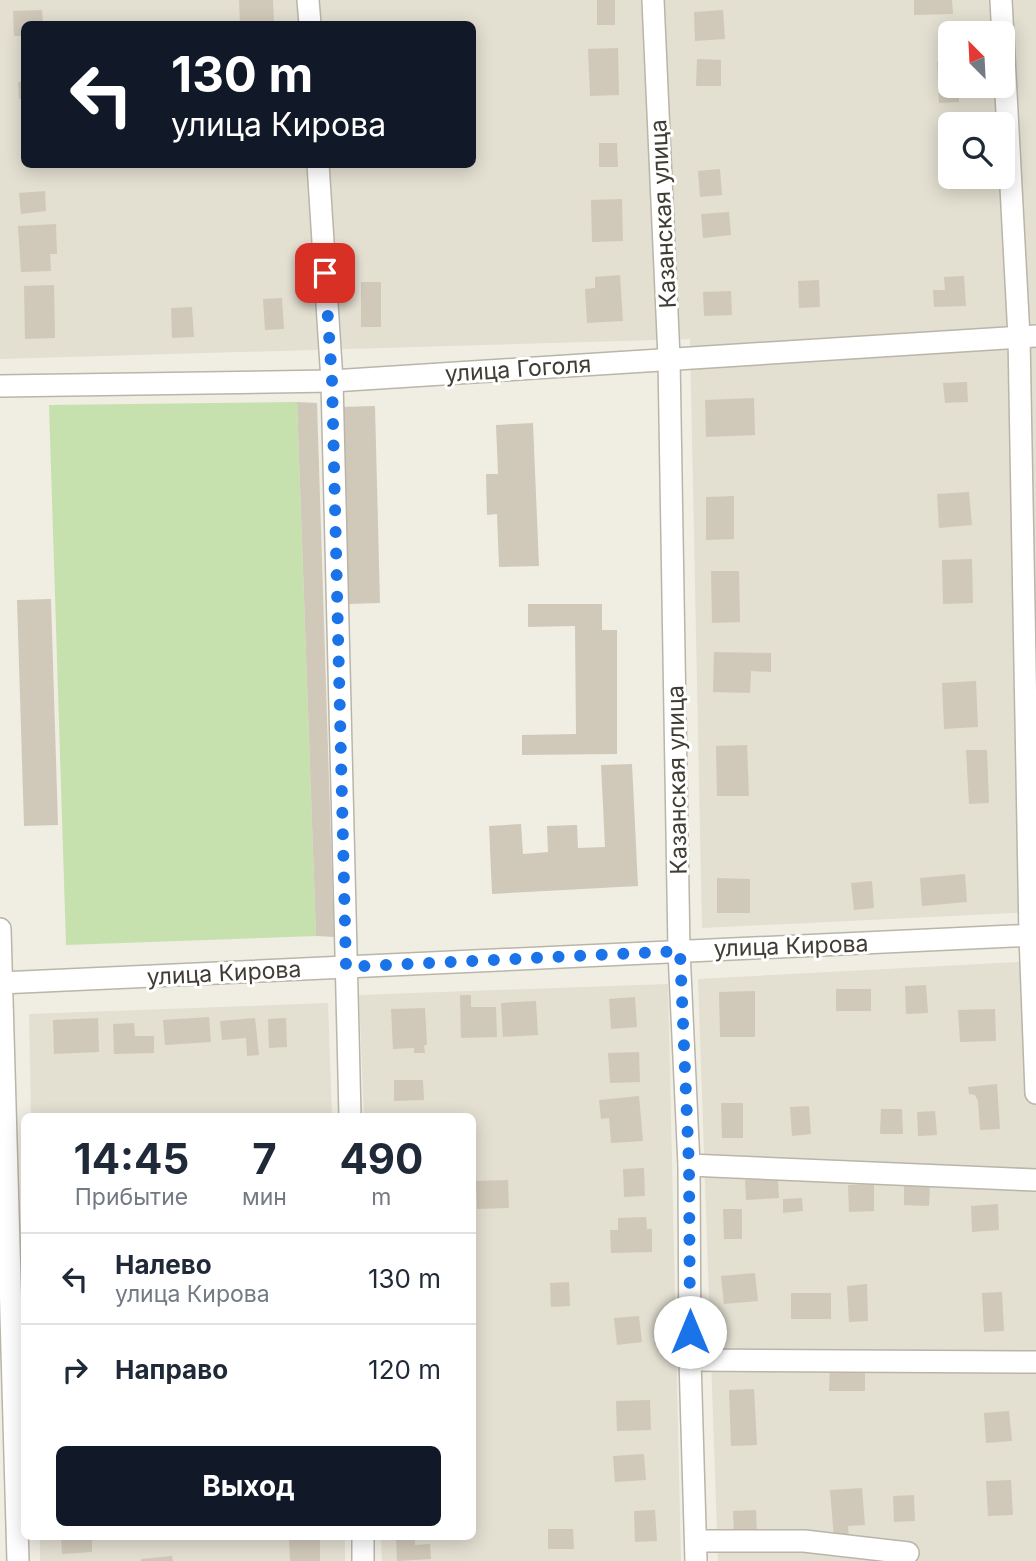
<!DOCTYPE html>
<html lang="ru">
<meta charset="utf-8">
<style>
:root{--surface:#fff;--page:#f6f6f7;--text:#1f2937;--muted:#747a83;--line:#e0e1e3;--accent:#111827}
body{margin:0;font-family:Inter,sans-serif;background:var(--page);color:var(--text);height:100vh;display:flex;flex-direction:column;font-size:26px;white-space:nowrap}
*{box-sizing:border-box;margin:0}
p{font-size:23px;color:var(--muted)}
.icon{flex:none;width:38px;height:38px;fill:none;stroke:currentColor;stroke-width:2;stroke-linecap:round;stroke-linejoin:round}
.map{position:relative;flex:1;overflow:hidden}
.details{position:absolute;left:21px;top:1113px;width:455px;height:427px;display:flex;flex-direction:column;background:var(--surface);border-radius:10px;box-shadow:0 4px 18px #0003}
.details>*{flex:none}
.top-card{position:absolute;left:21px;top:21px;width:455px;height:147px;border-radius:10px;box-shadow:0 4px 18px #0003;background:#111827;color:#fff;overflow:hidden}
.needle{width:46px;rotate:336deg}
.fabs{position:absolute;left:938px;top:21px;display:grid;gap:14px}
.fabs a{display:grid;place-items:center;width:77px;height:77px;border-radius:10px;background:var(--surface);box-shadow:0 4px 18px #0003;font-size:35px}
.pin{position:absolute;display:grid;place-items:center;width:60px;height:60px;color:#fff;margin:-30px;border-radius:14px;box-shadow:0 4px 10px #0006}
.me{position:absolute;width:77px;margin:-38px;rotate:0deg;stroke-linejoin:round;filter:drop-shadow(0 0 5px #0008)}
.turn{display:flex;align-items:center;gap:24px;height:147px;padding:0 35px;font-size:32px}
.turn .icon{width:91px;height:91px;stroke-width:2.5}
.turn b{display:block;font-size:49px;line-height:60px}
.eta{display:flex;justify-content:space-evenly;align-items:center;height:119px;text-align:center}
.eta b{font-size:42px;font-weight:700;line-height:49px}
.cta{display:flex;gap:14px;margin-top:auto;padding:14px 35px}
.cta a{flex:1;height:80px;border-radius:10px;background:var(--accent);color:#fff;font-size:28px;font-weight:700;line-height:80px;text-align:center}
ul{padding:0;list-style:none}
li{display:flex;align-items:center;gap:21px;height:91px;padding:0 35px;border-top:2px solid var(--line)}
li div{flex:1}
li b{display:block;font-size:26px}
li em{font-style:normal}
.map>svg:first-child{display:block}
</style>
<div class="map">
<svg width="1036" height="1561" viewBox="0 0 1036 1561">
<rect width="100%" height="100%" fill="#f0ede3"/>
<g fill="#e3dfd1" fill-rule="evenodd">
<path d="M 0,0 L 1036,0 L 1036,912 L 702,928 L 690,339 L 0,359 ZM 24,24 L 472,24 L 472,164 L 24,164 ZM 950,33 L 1003,33 L 1003,86 L 950,86 ZM 950,124 L 1003,124 L 1003,177 L 950,177 Z"/>
<path d="M 1036,961 L 1036,1561 L 718,1561 L 698,979 Z"/>
<path d="M 668,984 L 681,1561 L 382,1561 L 381,1537 L 472,1536 L 472,1116 L 364,1116 L 359,995 Z"/>
<path d="M 328,1003 L 332,1116 L 31,1116 L 29,1014 Z"/>
<rect x="40" y="1537" width="305" height="24"/>
</g>
<path fill="#c6e1ae" d="M 297,402 L 316,936 L 66,945 L 49,405 Z"/>
<g fill="#d0c9b9">
<path d="M 239,0 L 273,0 L 274,23 L 240,24 Z"/>
<rect x="597" y="0" width="18" height="25"/>
<path d="M 914,0 L 952,0 L 953,14 L 914,15 Z"/>
<path d="M 42,10 L 43,24 L 24,24 L 24,36 L 14,36 L 13,11 Z"/>
<path d="M 723,10 L 725,39 L 695,41 L 694,12 Z"/>
<path d="M 618,48 L 619,95 L 590,96 L 588,49 Z"/>
<path d="M 697,59 L 721,60 L 721,86 L 696,86 Z"/>
<path d="M 950,61 L 950,86 L 959,86 L 959,102 L 939,103 L 937,62 Z"/>
<path d="M 24,81 L 24,99 L 19,99 L 18,82 Z"/>
<path d="M 943,142 L 950,142 L 950,177 L 960,177 L 960,179 L 944,180 Z"/>
<path d="M 599,143 L 617,143 L 618,167 L 599,167 Z"/>
<path d="M 720,169 L 722,195 L 700,197 L 698,171 Z"/>
<path d="M 45,191 L 46,211 L 21,214 L 19,193 Z"/>
<path d="M 622,199 L 623,241 L 592,242 L 591,200 Z"/>
<path d="M 729,212 L 731,235 L 703,238 L 701,214 Z"/>
<path d="M 56,224 L 57,254 L 50,254 L 51,271 L 21,272 L 18,226 Z"/>
<path d="M 620,275 L 623,321 L 587,323 L 585,289 L 595,288 L 595,277 Z"/>
<path d="M 964,276 L 966,306 L 934,307 L 933,290 L 945,290 L 944,277 Z"/>
<path d="M 819,280 L 820,307 L 799,308 L 798,281 Z"/>
<rect x="361" y="282" width="20" height="45"/>
<path d="M 54,285 L 55,338 L 25,339 L 24,286 Z"/>
<path d="M 731,291 L 732,315 L 704,316 L 703,292 Z"/>
<path d="M 282,298 L 284,329 L 265,330 L 263,299 Z"/>
<path d="M 192,307 L 194,337 L 172,338 L 171,308 Z"/>
<path d="M 967,382 L 968,402 L 945,403 L 943,383 Z"/>
<path d="M 754,398 L 755,435 L 706,437 L 705,400 Z"/>
<path d="M 297,402 L 317,403 L 334,937 L 316,936 Z"/>
<path d="M 375,406 L 380,603 L 346,604 L 341,407 Z"/>
<path d="M 533,423 L 539,566 L 499,567 L 497,514 L 487,515 L 486,474 L 498,474 L 496,425 Z"/>
<path d="M 969,492 L 972,525 L 939,528 L 937,494 Z"/>
<path d="M 734,496 L 734,539 L 706,540 L 706,497 Z"/>
<path d="M 972,559 L 973,603 L 943,604 L 942,560 Z"/>
<path d="M 711,571 L 739,571 L 740,622 L 712,623 Z"/>
<path d="M 51,599 L 58,825 L 24,826 L 17,600 Z"/>
<path d="M 528,604 L 602,604 L 602,630 L 617,630 L 617,754 L 522,755 L 522,735 L 576,734 L 575,626 L 528,627 Z"/>
<path d="M 714,652 L 771,653 L 771,672 L 751,671 L 750,693 L 713,692 Z"/>
<path d="M 976,681 L 978,727 L 944,729 L 942,683 Z"/>
<path d="M 747,745 L 749,796 L 717,796 L 716,746 Z"/>
<path d="M 966,750 L 987,750 L 989,803 L 969,804 Z"/>
<path d="M 632,764 L 638,886 L 492,894 L 489,826 L 521,824 L 523,854 L 548,852 L 547,826 L 577,825 L 578,848 L 605,847 L 601,765 Z"/>
<path d="M 965,874 L 967,902 L 922,906 L 920,878 Z"/>
<path d="M 717,878 L 750,879 L 750,913 L 717,913 Z"/>
<path d="M 872,881 L 874,908 L 854,910 L 851,883 Z"/>
<path d="M 926,985 L 928,1013 L 906,1014 L 905,986 Z"/>
<rect x="836" y="989" width="35" height="22"/>
<path d="M 755,991 L 755,1037 L 720,1037 L 719,992 Z"/>
<path d="M 460,995 L 471,995 L 471,1007 L 496,1007 L 497,1037 L 461,1038 Z"/>
<path d="M 635,997 L 637,1027 L 611,1029 L 609,999 Z"/>
<path d="M 536,1001 L 538,1035 L 503,1037 L 501,1003 Z"/>
<path d="M 425,1008 L 427,1044 L 424,1046 L 425,1053 L 414,1053 L 414,1048 L 393,1049 L 391,1009 Z"/>
<path d="M 995,1009 L 996,1041 L 960,1042 L 958,1010 Z"/>
<path d="M 209,1017 L 211,1042 L 165,1045 L 163,1020 Z"/>
<path d="M 98,1018 L 99,1052 L 54,1054 L 53,1020 Z"/>
<path d="M 255,1018 L 259,1055 L 247,1056 L 246,1038 L 222,1040 L 220,1021 Z"/>
<path d="M 286,1018 L 287,1047 L 269,1048 L 268,1019 Z"/>
<path d="M 134,1023 L 135,1036 L 154,1036 L 154,1053 L 114,1054 L 113,1024 Z"/>
<path d="M 639,1052 L 640,1082 L 610,1083 L 608,1053 Z"/>
<path d="M 394,1080 L 423,1080 L 424,1100 L 394,1101 Z"/>
<path d="M 997,1084 L 1000,1129 L 980,1130 L 978,1101 L 975,1095 L 969,1094 L 968,1087 Z"/>
<path d="M 639,1096 L 643,1141 L 611,1143 L 609,1118 L 601,1119 L 599,1100 Z"/>
<path d="M 721,1103 L 743,1103 L 743,1138 L 722,1138 Z"/>
<path d="M 809,1106 L 811,1134 L 792,1136 L 790,1107 Z"/>
<path d="M 881,1109 L 902,1109 L 903,1134 L 880,1134 Z"/>
<path d="M 935,1111 L 937,1135 L 918,1136 L 917,1112 Z"/>
<path d="M 644,1168 L 645,1196 L 624,1197 L 623,1169 Z"/>
<path d="M 778,1178 L 779,1198 L 746,1200 L 745,1180 Z"/>
<path d="M 508,1180 L 509,1208 L 477,1209 L 476,1181 Z"/>
<path d="M 874,1184 L 874,1211 L 849,1212 L 848,1185 Z"/>
<path d="M 904,1185 L 930,1185 L 929,1206 L 904,1205 Z"/>
<path d="M 802,1198 L 803,1211 L 783,1213 L 783,1199 Z"/>
<path d="M 998,1204 L 999,1230 L 972,1232 L 971,1206 Z"/>
<path d="M 723,1209 L 742,1209 L 742,1239 L 724,1239 Z"/>
<path d="M 646,1217 L 647,1229 L 652,1229 L 652,1252 L 611,1253 L 610,1230 L 618,1230 L 618,1218 Z"/>
<path d="M 755,1273 L 758,1301 L 724,1304 L 721,1276 Z"/>
<path d="M 569,1282 L 570,1306 L 551,1307 L 550,1283 Z"/>
<path d="M 867,1284 L 868,1321 L 849,1322 L 847,1286 Z"/>
<path d="M 1002,1292 L 1004,1331 L 984,1332 L 982,1293 Z"/>
<rect x="791" y="1293" width="40" height="26"/>
<path d="M 639,1316 L 642,1342 L 617,1345 L 614,1318 Z"/>
<path d="M 830,1366 L 865,1366 L 865,1391 L 829,1391 Z"/>
<path d="M 754,1389 L 757,1445 L 731,1446 L 729,1390 Z"/>
<path d="M 650,1400 L 651,1430 L 617,1431 L 616,1401 Z"/>
<path d="M 1009,1411 L 1012,1441 L 986,1443 L 984,1413 Z"/>
<path d="M 644,1454 L 646,1480 L 615,1482 L 613,1456 Z"/>
<path d="M 1011,1480 L 1013,1515 L 988,1516 L 986,1481 Z"/>
<path d="M 862,1488 L 865,1525 L 848,1526 L 849,1538 L 834,1539 L 830,1490 Z"/>
<path d="M 914,1495 L 915,1521 L 894,1522 L 893,1496 Z"/>
<path d="M 655,1510 L 657,1541 L 635,1542 L 634,1511 Z"/>
<path d="M 756,1510 L 757,1535 L 734,1536 L 733,1511 Z"/>
<path d="M 548,1529 L 573,1529 L 574,1549 L 548,1549 Z"/>
<path d="M 61,1536 L 92,1536 L 92,1552 L 62,1554 Z"/>
<path d="M 289,1536 L 320,1536 L 320,1561 L 290,1561 Z"/>
<path d="M 411,1536 L 415,1536 L 415,1545 L 430,1544 L 431,1559 L 397,1561 L 396,1538 Z"/>
<path d="M 425,1536 L 459,1536 L 459,1540 L 426,1540 Z"/>
<path d="M 172,1556 L 173,1561 L 141,1561 L 141,1559 Z"/>
</g>
<g fill="none" stroke-linecap="round" stroke-linejoin="round">
<defs>
<g id="minor">
<path d="M 308,0 L 310,24"/>
<path d="M 653,0 L 669,358 L 679,951 L 689,1165 L 690,1360 L 696,1561"/>
<path d="M 1001,0 L 1019,337 L 1030,936 L 1036,1093"/>
<path d="M 318,164 L 332,381 L 350,1116"/>
<path d="M 0,386 L 332,381 L 1036,336"/>
<path d="M 0,929 L 18,1561"/>
<path d="M 0,983 L 1036,935"/>
<path d="M 689,1165 L 1036,1180"/>
<path d="M 690,1360 L 1036,1362"/>
<path d="M 363,1536 L 363,1561"/>
<path d="M 696,1541 L 804,1541 L 908,1553"/>
</g>
</defs>
<use href="#minor" stroke="#bab5a7" stroke-width="24"/>
<use href="#minor" stroke="#fff" stroke-width="21"/>
</g>
<g fill="none" stroke-linecap="round" stroke-linejoin="round">
<path stroke="#1a73e8" stroke-width="12" stroke-dasharray="0 21.6" d="M 325,273 L 332,381 L 346,967 L 680,951 L 689,1166 L 690,1332"/>
</g>
<g text-anchor="middle" stroke-width="6" stroke-linejoin="round" paint-order="stroke">
<g font-size="23" fill="#413d34" stroke="#fff">
<text transform="translate(663 214) rotate(-93)" y="8">Казанская улица</text>
<text transform="translate(518 369) rotate(-4)" y="8">улица Гоголя</text>
<text transform="translate(677 780) rotate(-91)" y="8">Казанская улица</text>
<text transform="translate(791 946) rotate(-2)" y="8">улица Кирова</text>
<text transform="translate(224 973) rotate(-3)" y="8">улица Кирова</text>
</g>
</g>
</svg>
<div class="fabs">
<a><svg class="needle" viewBox="-14 -14 28 28"><path d="M0-13l5 13h-10z" fill="#e53935"/><path d="M0 13l5-13h-10z" fill="#747a83"/></svg></a>
<a><svg class="icon" aria-label="search" viewBox="0 0 24 24"><circle cx="10" cy="10" r="6"/><path d="M15 15l6 6"/></svg></a>
</div>
<div class="pin" style="left:325px;top:273px;background:#d93025"><svg class="icon" aria-label="arrive" viewBox="0 0 24 24"><path d="M6 21V4h12l-3 4 3 4H6"/></svg></div>
<svg class="me" style="left:690px;top:1332px" viewBox="-20 -20 40 40"><circle r="19" fill="#fff"/><path d="M0-13L10 11 0 6-10 11z" fill="#1a73e8"/></svg>
<div class="top-card">
<div class="turn"><svg class="icon" aria-label="left" viewBox="0 0 24 24"><path d="M17 20v-9H6M10 6l-5 5 5 5"/></svg><div><b>130 m</b>улица Кирова</div></div>
</div>
<section class="details">
<div class="eta">
<div><b>14:45</b><p>Прибытие</p></div>
<div><b>7</b><p>мин</p></div>
<div><b>490</b><p>m</p></div>
</div>
<ul>
<li><svg class="icon" aria-label="left" viewBox="0 0 24 24"><path d="M17 20v-9H6M10 6l-5 5 5 5"/></svg><div><b>Налево</b><p>улица Кирова</p></div><em>130 m</em></li>
<li><svg class="icon" aria-label="right" viewBox="0 0 24 24"><path d="M7 20v-9h11M14 6l5 5-5 5"/></svg><div><b>Направо</b></div><em>120 m</em></li>
</ul>
<div class="cta"><a>Выход</a></div>
</section>
</div>
